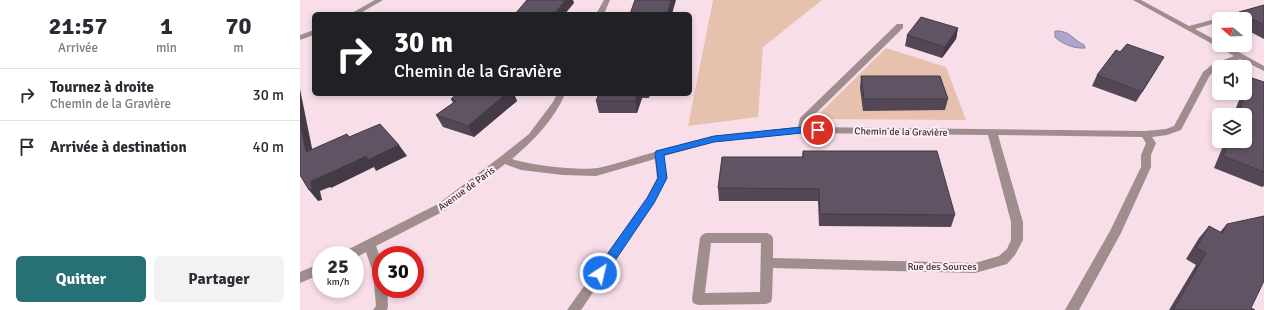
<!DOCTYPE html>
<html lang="fr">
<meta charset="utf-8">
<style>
:root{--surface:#fff;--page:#f2f2f3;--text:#2b2b33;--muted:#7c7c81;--line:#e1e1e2;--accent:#277176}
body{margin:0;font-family:Signika,sans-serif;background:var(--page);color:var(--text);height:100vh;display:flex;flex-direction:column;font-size:15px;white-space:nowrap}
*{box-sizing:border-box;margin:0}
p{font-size:13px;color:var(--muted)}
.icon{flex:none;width:22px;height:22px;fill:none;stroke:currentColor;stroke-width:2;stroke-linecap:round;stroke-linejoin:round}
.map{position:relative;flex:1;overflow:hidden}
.drawer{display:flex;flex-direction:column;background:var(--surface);width:300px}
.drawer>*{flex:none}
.hud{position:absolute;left:12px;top:12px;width:380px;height:84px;border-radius:6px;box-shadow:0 2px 6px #0003;background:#202124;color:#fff;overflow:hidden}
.needle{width:26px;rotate:289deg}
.fabs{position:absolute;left:912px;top:12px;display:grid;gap:8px}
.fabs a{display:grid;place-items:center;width:40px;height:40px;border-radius:6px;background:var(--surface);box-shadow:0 2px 6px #0003;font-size:20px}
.speed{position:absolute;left:12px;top:246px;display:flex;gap:8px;font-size:20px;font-weight:700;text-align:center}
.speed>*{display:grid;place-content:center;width:52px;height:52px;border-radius:50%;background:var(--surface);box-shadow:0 2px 6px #0003;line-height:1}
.speed small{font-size:10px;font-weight:400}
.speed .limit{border:6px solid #d22;background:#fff;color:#111}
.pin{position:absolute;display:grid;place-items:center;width:34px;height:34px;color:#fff;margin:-17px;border:2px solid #fff;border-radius:50%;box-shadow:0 1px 4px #0007}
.me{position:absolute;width:44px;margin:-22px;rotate:35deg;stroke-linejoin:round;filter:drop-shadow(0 0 3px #0008)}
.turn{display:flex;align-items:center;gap:14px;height:84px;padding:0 16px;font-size:18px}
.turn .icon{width:52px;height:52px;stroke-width:2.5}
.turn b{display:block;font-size:28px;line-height:34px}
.eta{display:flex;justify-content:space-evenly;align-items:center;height:68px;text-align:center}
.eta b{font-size:24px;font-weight:800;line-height:28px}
.button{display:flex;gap:8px;margin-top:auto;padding:8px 16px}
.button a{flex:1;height:46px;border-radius:6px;background:var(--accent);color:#fff;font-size:16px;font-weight:800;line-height:46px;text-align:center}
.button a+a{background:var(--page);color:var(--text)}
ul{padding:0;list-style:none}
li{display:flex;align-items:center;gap:12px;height:52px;padding:0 16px;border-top:1px solid var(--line)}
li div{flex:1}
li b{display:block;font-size:15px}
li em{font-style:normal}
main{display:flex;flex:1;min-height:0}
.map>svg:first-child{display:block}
</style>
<main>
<section class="drawer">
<div class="eta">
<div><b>21:57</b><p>Arrivée</p></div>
<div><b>1</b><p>min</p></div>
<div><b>70</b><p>m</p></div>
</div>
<ul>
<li><svg class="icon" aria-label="right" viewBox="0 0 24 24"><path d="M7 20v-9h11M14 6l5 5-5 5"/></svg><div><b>Tournez à droite</b><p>Chemin de la Gravière</p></div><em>30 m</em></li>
<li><svg class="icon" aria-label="arrive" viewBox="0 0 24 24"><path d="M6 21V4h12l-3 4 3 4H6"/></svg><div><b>Arrivée à destination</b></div><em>40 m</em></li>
</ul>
<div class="button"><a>Quitter</a><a>Partager</a></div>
</section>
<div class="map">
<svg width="964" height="310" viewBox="0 0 964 310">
<rect width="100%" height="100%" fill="#f7dee9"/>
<g fill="#e6c1ad">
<path d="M 413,0 L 522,0 L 463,47 L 458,117 L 388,126 Z"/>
<path d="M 586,48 L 646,67 L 666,120 L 514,119 Z"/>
</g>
<path fill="#aba6ca" stroke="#8a849e" d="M 755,31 C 770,30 773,40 784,45 L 785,48 C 775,49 762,44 755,37 Z"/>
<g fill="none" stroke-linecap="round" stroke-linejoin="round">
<g fill="#a08d8d" fill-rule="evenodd">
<path d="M 75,0 L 83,0 L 59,14 L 50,14 Z"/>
<path d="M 304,0 L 310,0 L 304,14 L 296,14 Z"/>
<path d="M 833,0 L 841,0 L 889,26 L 964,6 L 964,10 L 931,19 L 919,19 L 919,22 L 895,29 L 919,42 L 919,45 L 926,45 L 964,66 L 964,71 L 940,59 L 919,67 L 910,75 L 881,130 L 867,135 L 852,137 L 856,143 L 851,155 L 851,167 L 821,233 L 779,310 L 765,310 L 810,231 L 841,167 L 841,155 L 846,143 L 842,137 L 698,135 L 723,222 L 723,240 L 715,255 L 707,264 L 675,273 L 473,268 L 472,298 L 471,302 L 466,304 L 398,305 L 393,303 L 392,299 L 400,238 L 402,235 L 406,233 L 467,233 L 471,235 L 473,238 L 473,258 L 675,263 L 699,256 L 707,249 L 711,240 L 711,222 L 688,135 L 502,133 L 414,142 L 364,156 L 367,178 L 356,200 L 281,310 L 267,310 L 347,198 L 357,178 L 355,159 L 296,176 L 263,175 L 221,170 L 205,164 L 146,210 L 76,246 L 81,260 L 81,289 L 87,289 L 88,306 L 87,310 L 73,310 L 76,306 L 73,273 L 66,252 L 55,258 L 55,255 L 43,255 L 45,251 L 138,204 L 200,157 L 229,134 L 253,102 L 257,94 L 265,94 C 254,120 233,141 212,159 C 229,165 280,171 298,168 C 317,164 336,157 355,152 L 359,150 L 361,150 L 414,136 L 498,127 L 500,118 L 597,24 L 603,24 L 603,28 L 508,121 L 507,127 L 845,131 L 866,129 L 874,126 L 903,72 L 913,64 L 934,56 ZM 411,243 L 461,243 L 460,292 L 405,293 Z"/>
<path d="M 14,30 L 14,35 L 0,40 L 0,35 Z"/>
<path d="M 21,263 L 21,274 L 0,283 L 0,272 Z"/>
</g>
</g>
<g fill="#534755">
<path d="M 964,5 L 964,39 L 945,29 L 945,19 L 934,19 L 939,12 Z"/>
<path d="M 658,28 L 656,39 L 642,58 L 605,46 L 607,35 Z"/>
<path d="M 858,67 L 836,102 L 792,86 L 797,75 Z"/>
<path d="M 561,76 L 648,99 L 645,110 L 563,111 L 560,88 Z"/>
<path d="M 952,78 L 964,82 L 964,186 L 962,187 L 914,168 L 925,141 L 945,141 L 945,115 L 933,115 L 942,93 L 945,93 L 945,88 Z"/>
<path d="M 157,94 L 214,94 L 217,101 L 174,137 L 143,127 L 136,115 L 153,103 L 151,99 Z"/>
<path d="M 299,94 L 350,94 L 349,98 L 342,98 L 337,113 L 299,113 L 296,101 Z"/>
<path d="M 503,151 L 655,215 L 651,227 L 519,226 L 518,201 L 419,201 L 418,188 L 502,157 Z"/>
<path d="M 927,224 L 951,308 L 955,310 L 869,310 L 896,265 L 886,259 L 899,238 L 909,226 L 920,232 Z"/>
</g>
<g fill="#433a45">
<path d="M 265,0 L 273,0 L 274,3 L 265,14 L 254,14 Z"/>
<path d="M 371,0 L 376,0 L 372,14 L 367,14 Z"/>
<path d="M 658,28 L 656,39 L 642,58 L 645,47 Z"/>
<path d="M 0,89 L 15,163 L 6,152 L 0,122 Z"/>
<path d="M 206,94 L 214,94 L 217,101 L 174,137 L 168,126 Z"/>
<path d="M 337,94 L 342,94 L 342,98 L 337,113 L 335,101 Z"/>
<path d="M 99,145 L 107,156 L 76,171 L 74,167 L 31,188 L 30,187 L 20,191 L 22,200 L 18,201 L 9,190 L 11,181 L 66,156 Z"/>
</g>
<g fill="#605363" stroke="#433a45">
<path d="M 227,0 L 265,0 L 254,14 L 215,14 Z"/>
<path d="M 335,0 L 371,0 L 367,14 L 330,14 Z"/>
<path d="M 964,5 L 964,25 L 939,12 Z"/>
<path d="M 621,17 L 658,28 L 645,47 L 607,35 Z"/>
<path d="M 827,44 L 864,57 L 842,92 L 797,75 L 816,50 L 820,52 Z"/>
<path d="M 561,76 L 640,76 L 648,99 L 564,99 Z"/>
<path d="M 952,78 L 964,82 L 964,172 L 923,156 L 929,141 L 945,141 L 945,115 L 937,115 Z"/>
<path d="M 157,94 L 206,94 L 168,126 L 136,115 L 156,101 L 151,99 Z"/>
<path d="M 299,94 L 337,94 L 335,101 L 296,101 Z"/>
<path d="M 0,122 L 6,152 L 47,134 L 49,137 L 80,124 L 99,145 L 68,160 L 66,156 L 21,177 L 21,176 L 11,181 L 12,189 L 9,190 L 0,175 Z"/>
<path d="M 503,151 L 637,151 L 655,215 L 520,214 L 519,189 L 418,188 L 422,157 L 503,157 Z"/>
<path d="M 964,216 L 964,281 L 951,308 L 955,310 L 873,310 L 906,253 L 896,248 L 909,226 L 922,233 L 927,224 Z"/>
</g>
<path fill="#1a73e8" stroke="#114b97" d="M 502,127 L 518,127 L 522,130 L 518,133 L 502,133 L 414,142 L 364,155 L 367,178 L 354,203 L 304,277 L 300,278 L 296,277 L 294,273 L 296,270 L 347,198 L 358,178 L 355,153 L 356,151 L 414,136 Z"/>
<g text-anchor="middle" stroke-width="4" stroke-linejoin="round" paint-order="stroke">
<g font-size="10" fill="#3d3337" stroke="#feeef5">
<text transform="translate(601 131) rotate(1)" y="4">Chemin de la Gravière</text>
<text transform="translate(166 188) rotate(-36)" y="4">Avenue de Paris</text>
<text x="642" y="270">Rue des Sources</text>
</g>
</g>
</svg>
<div class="fabs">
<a><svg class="needle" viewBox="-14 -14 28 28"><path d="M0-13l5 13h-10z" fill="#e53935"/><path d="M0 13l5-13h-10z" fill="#7c7c81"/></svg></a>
<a><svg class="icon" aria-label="sound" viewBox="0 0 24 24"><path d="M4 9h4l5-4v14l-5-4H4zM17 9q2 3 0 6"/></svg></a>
<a><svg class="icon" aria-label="layers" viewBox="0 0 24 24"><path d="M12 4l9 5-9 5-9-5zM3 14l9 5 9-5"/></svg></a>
</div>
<div class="speed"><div>25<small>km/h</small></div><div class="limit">30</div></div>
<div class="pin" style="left:518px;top:130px;background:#d93025"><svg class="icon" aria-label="arrive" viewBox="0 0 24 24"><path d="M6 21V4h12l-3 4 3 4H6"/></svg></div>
<svg class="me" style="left:300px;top:273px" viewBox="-20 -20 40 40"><circle r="17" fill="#1a73e8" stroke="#fff" stroke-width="3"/><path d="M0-11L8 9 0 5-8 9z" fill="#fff"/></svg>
<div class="hud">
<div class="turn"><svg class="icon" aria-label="right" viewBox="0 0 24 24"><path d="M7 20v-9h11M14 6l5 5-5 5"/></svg><div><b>30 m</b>Chemin de la Gravière</div></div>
</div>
</div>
</main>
